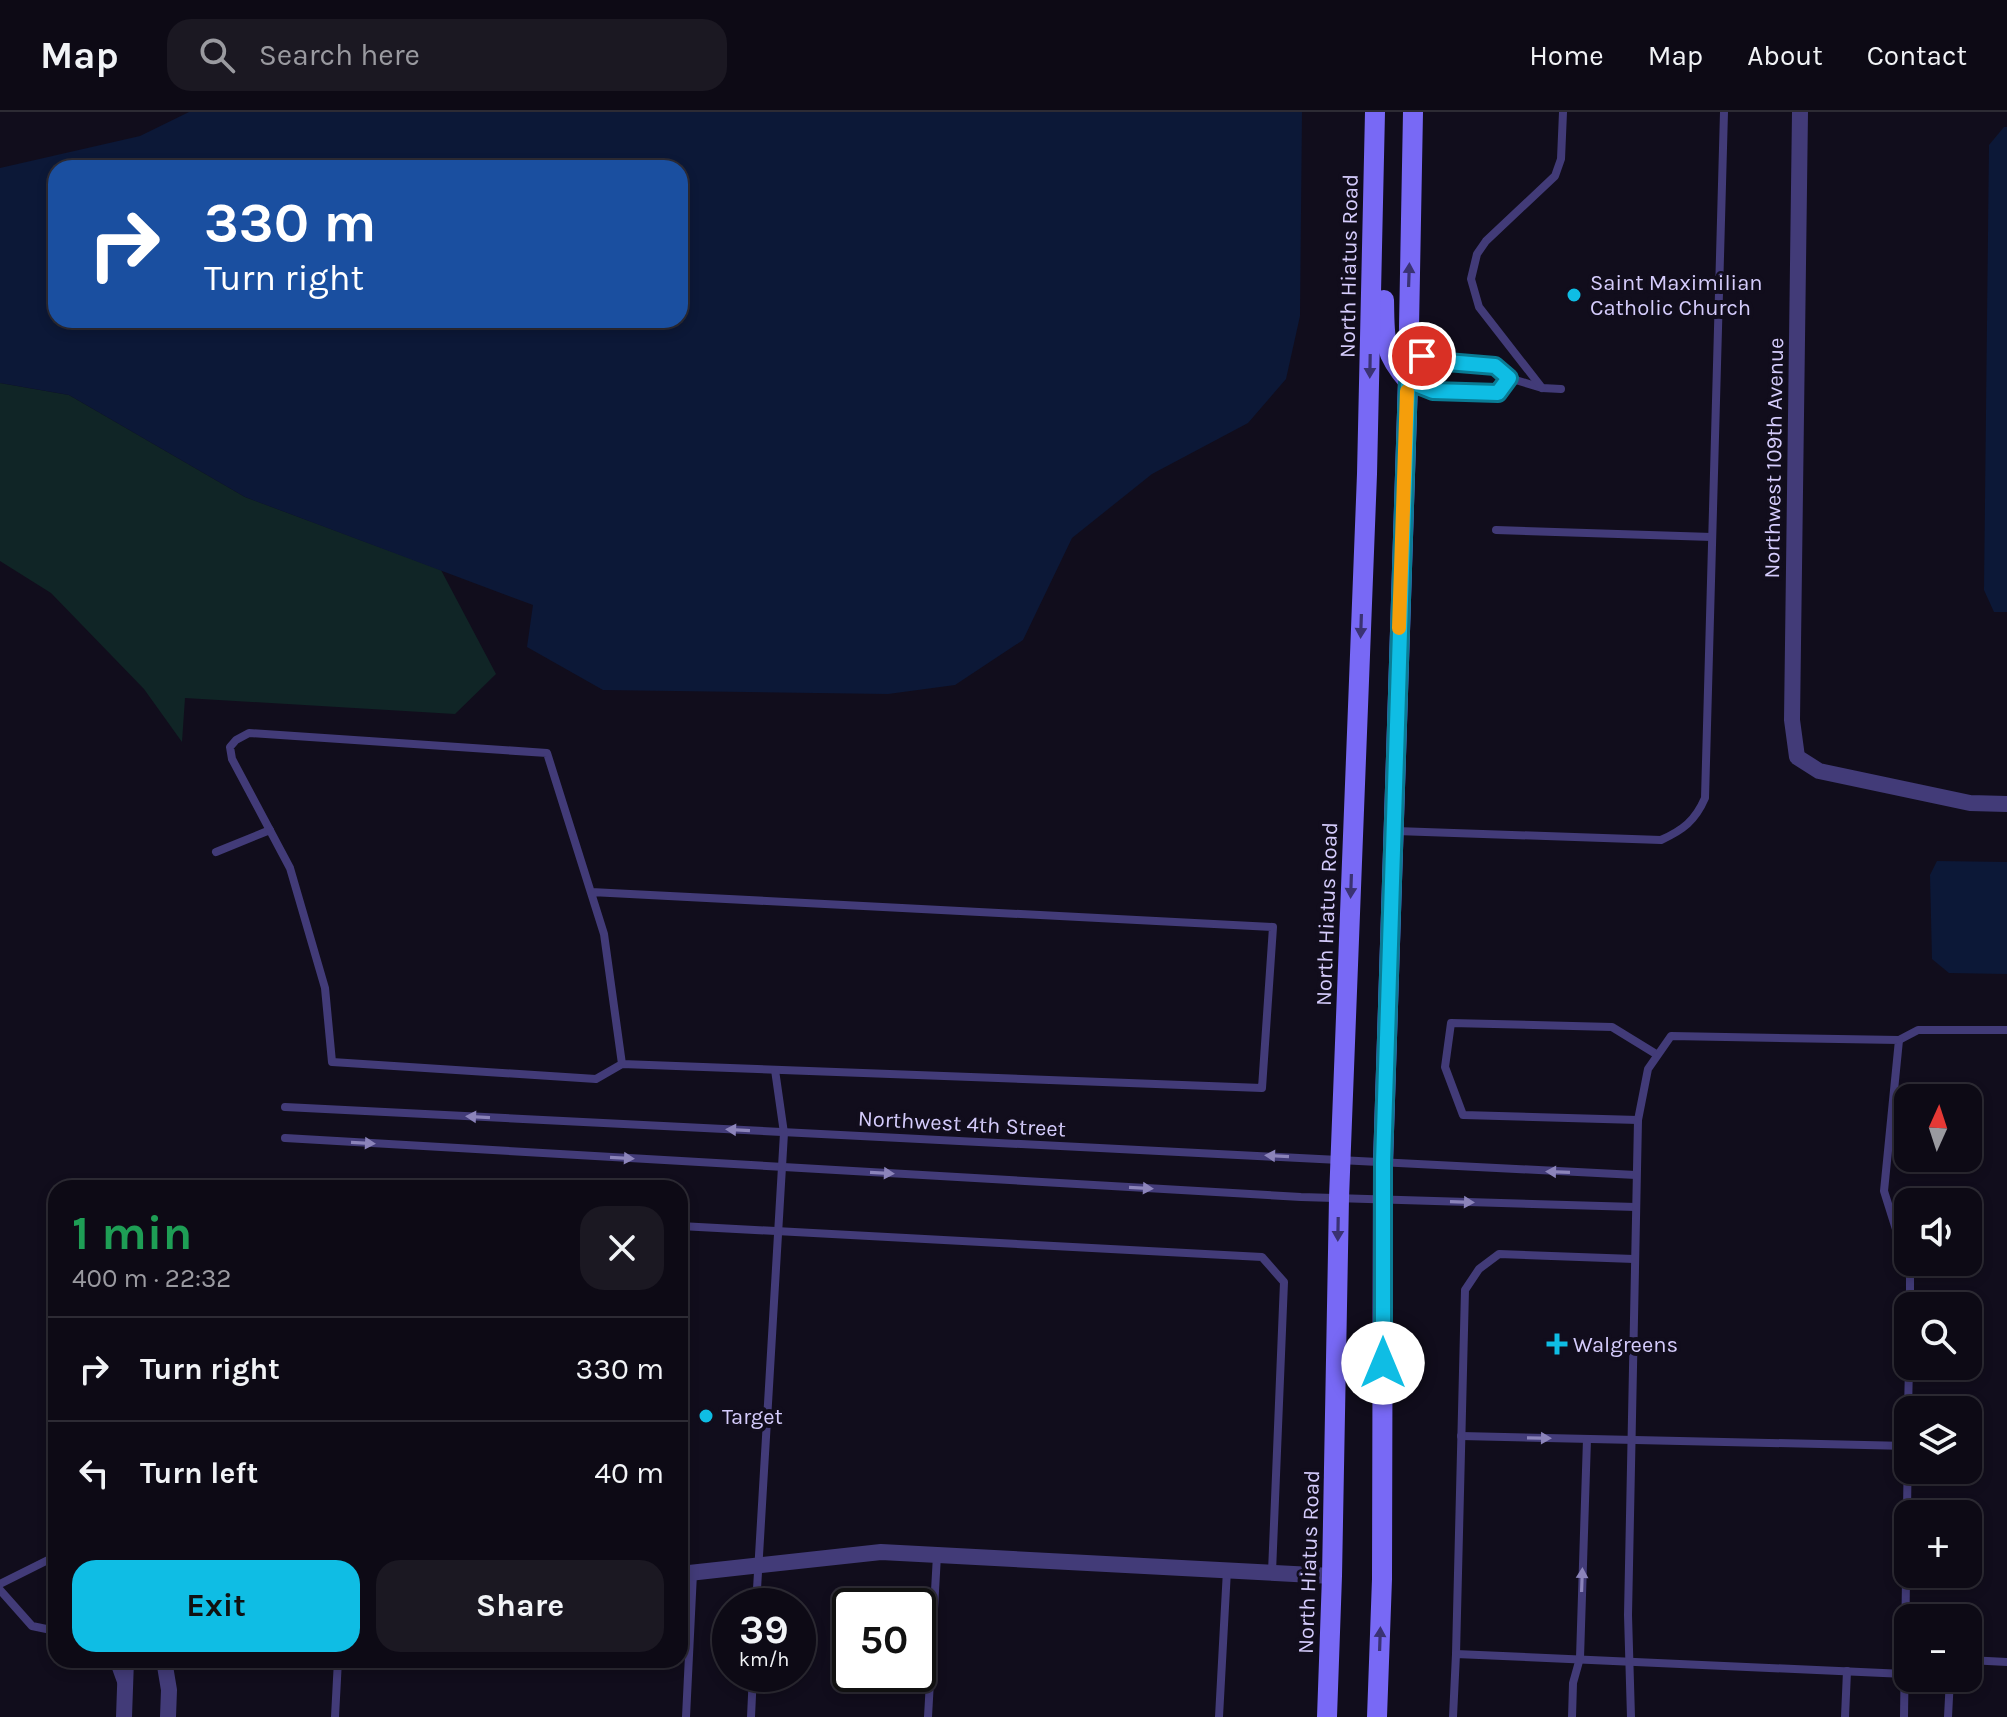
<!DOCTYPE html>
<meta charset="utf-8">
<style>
:root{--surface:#0d0a15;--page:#1b1822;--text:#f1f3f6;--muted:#9a9aa0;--line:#2d2b34;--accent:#0fbde4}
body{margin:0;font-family:Karla,sans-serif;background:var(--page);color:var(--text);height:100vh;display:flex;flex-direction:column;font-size:30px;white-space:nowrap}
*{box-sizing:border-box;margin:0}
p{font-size:26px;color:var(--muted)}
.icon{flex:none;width:44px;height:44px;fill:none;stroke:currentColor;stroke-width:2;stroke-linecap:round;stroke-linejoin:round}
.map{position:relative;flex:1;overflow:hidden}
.drawer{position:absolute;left:48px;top:1068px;width:640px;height:488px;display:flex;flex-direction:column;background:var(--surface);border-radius:24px;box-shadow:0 4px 12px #0003,0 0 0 2px var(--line)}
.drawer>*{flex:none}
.hud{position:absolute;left:48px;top:48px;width:640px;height:168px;border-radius:24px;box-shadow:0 4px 12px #0003,0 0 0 2px var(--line);background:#1a4fa0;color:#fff;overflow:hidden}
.needle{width:52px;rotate:3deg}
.tools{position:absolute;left:1894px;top:972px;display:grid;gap:16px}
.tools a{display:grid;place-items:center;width:88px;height:88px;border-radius:16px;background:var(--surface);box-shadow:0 4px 12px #0003,0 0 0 2px var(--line);font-size:40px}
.speed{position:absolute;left:712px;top:1476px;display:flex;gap:16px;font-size:40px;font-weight:700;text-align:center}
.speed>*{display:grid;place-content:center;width:104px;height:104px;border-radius:50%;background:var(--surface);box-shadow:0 4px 12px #0003,0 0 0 2px var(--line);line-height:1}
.speed small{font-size:20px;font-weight:400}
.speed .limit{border:4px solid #111;border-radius:12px;background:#fff;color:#111}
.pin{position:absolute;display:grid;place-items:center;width:68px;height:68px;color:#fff;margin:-34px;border:4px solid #fff;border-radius:50%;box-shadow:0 2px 8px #0007}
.me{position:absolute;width:88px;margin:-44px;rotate:0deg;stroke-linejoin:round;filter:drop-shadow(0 0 6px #0008)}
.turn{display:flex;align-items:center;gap:28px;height:168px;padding:0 24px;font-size:36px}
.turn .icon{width:104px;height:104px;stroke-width:2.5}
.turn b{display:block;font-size:56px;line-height:68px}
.round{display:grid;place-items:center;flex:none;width:84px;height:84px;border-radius:24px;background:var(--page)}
.head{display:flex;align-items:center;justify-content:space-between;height:136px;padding:0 24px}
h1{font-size:48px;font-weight:700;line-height:60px;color:#1e9e55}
.button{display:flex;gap:16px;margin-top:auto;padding:16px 24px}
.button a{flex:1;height:92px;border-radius:24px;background:var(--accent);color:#111;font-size:32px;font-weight:700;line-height:92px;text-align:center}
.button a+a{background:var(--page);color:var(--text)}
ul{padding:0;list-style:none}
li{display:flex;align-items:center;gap:24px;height:104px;padding:0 24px;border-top:2px solid var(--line)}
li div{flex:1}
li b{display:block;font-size:30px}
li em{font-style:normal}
header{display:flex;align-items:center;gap:48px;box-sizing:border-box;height:112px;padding:0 40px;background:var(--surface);border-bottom:2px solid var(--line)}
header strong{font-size:38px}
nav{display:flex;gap:44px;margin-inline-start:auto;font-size:28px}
.search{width:560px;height:72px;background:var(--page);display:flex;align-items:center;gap:20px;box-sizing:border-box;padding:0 28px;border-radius:24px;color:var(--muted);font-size:30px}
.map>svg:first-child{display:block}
</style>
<header>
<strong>Map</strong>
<div class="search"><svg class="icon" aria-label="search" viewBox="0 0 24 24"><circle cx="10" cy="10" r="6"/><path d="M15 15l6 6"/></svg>Search here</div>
<nav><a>Home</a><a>Map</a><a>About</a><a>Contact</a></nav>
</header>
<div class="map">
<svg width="2007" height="1605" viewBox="0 0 2007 1605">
<rect width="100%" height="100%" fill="#110d1c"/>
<path fill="#102526" d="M 0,271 L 69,283 L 245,385 L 441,458 L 496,562 L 455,602 L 185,586 L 182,630 L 144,577 L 51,481 L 0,449 Z"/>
<g fill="#0c1837" fill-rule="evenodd">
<path d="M 189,0 L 1302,0 L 1300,204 L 1286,267 L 1248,311 L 1152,362 L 1072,426 L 1023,528 L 955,573 L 888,582 L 603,578 L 527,535 L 533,493 L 245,385 L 69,283 L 0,271 L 0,56 L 140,24 ZM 56,56 L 680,56 L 680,208 L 56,208 Z"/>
<path d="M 2004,15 L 2007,15 L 2007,500 L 1994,500 L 1984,478 L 1989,33 Z"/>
<path d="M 1937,749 L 2007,750 L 2007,862 L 1949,861 L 1932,847 L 1930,763 Z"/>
</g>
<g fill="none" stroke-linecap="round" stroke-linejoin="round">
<g stroke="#423b78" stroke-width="8">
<path d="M 1411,237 L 1435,249 L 1495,254 L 1509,266 L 1542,276 L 1561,277"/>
<path d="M 1411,270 L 1433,279 L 1498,281 L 1509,266"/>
<path d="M 1542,276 L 1479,195 L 1471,167 L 1477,142 L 1486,129 L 1555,64 L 1561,47 L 1563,0"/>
<path d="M 1496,418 L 1712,425"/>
<path d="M 1396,719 L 1661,728 C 1683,718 1695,709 1705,686 L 1724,0"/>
<path d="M 216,740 L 270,718"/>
<path d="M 591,780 L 1273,815 L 1262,976 L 622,952 L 596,967 L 332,950 L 325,876 L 290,756 L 232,647 L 230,635 L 236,628 L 249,621 L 547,641 L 604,822 L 622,952"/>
<path d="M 1899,928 L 1918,918 L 2007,918"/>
<path d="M 285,995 L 1636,1063"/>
<path d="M 1638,1008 L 1463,1003 L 1445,955 L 1451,911 L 1612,915 L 1656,942"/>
<path d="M 285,1026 L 1301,1085 L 1636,1095"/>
<path d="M 680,1114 L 1262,1145 L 1284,1170 L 1272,1460"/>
<path d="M 1908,1298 L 1909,1254"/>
<path d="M 1461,1324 L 1908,1334"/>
<path d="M 0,1472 L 56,1444"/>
<path d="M 0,1478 L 32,1514 L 56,1519"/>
<path d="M 756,1494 L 784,1021 L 775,958"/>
<path d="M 1456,1542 L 1465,1178 L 1479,1157 L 1499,1142 L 1634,1147"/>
<path d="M 113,1548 L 121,1570"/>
<path d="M 1968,1548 L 2007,1550"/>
<path d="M 335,1605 L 338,1548"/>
<path d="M 686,1605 L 693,1461"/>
<path d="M 751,1605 L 753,1562"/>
<path d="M 928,1605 L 937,1443"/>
<path d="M 1219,1605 L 1227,1458"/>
<path d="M 1453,1605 L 1456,1542 L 1905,1562"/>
<path d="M 1572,1605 L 1573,1571 L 1580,1546 L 1587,1327"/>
<path d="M 1631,1605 L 1628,1503 L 1638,1008 L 1648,957 L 1671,924 L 1899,928 L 1884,1079 L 1910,1162 L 1910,1194"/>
<path d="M 1845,1605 L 1847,1559"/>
<path d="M 1904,1605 L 1908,1330"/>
<path d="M 1948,1605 L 1950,1566"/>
</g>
<g stroke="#423b78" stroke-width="16">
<path d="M 1800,0 L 1792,608 L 1797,645 L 1819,659 L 1970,691 L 2007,692"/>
<path d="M 680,1462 L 881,1440 L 1332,1464"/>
<path d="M 164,1548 L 169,1578 L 168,1605"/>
<path d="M 124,1605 L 126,1548"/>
</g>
<g stroke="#7869f5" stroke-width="20">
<path d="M 1384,188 C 1385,226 1382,239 1408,269"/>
<path d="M 1327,1605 L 1332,1464 L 1339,1086 L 1367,362 L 1375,0"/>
<path d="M 1377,1605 L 1382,1467 L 1383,1051 L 1408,269 L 1413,0"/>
</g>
</g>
<defs><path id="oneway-solid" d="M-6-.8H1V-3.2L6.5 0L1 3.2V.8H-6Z" transform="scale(2)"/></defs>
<g fill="#3a3273">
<use href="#oneway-solid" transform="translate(1409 163) rotate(-88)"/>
<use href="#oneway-solid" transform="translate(1370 254) rotate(91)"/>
<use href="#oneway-solid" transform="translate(1361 514) rotate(92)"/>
<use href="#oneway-solid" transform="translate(1351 774) rotate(92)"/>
<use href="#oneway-solid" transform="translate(1338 1117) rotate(91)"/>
<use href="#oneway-solid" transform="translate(1380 1527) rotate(-88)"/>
</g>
<g fill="#8c84ba">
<use href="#oneway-solid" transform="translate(478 1005) rotate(-177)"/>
<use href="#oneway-solid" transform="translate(738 1018) rotate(-177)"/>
<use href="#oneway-solid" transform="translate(363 1031) rotate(3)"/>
<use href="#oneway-solid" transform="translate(1277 1044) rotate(-177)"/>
<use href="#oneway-solid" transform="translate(622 1046) rotate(3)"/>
<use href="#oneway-solid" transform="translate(1558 1060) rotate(-178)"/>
<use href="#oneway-solid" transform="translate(882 1061) rotate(3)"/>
<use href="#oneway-solid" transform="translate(1141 1076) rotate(3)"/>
<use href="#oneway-solid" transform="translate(1462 1090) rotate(2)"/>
<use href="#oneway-solid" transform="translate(1539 1326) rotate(1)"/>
<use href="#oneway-solid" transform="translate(1582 1468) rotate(-88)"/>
</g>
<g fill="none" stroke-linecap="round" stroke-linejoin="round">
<defs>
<path id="route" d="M 1383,1251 L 1383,1051 L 1408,269 L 1433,279 L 1498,281 L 1509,266 L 1495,254 L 1435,249 L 1422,244"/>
</defs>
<use href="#route" stroke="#0a7b94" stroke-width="20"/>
<use href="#route" stroke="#0fbde4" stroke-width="14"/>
<path stroke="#f59e0b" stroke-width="14" d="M 1399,516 L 1407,279"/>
</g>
<g fill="#0fbde4" stroke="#110d1c" stroke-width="3">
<circle cx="1574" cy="183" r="8"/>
<path d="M1553 1220h8v8h8v8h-8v8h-8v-8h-8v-8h8z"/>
<circle cx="706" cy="1304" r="8"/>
</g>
<g text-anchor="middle" stroke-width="8" stroke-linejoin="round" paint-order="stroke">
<g font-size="22" fill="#d5ccfc" stroke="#110d1c">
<text transform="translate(1348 154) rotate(-89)" y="8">North Hiatus Road</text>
<text transform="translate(1773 346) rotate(-89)" y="8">Northwest 109th Avenue</text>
<text transform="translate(1326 802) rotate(-88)" y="8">North Hiatus Road</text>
<text transform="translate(962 1011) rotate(3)" y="8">Northwest 4th Street</text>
<text transform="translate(1308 1450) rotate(-88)" y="8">North Hiatus Road</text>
</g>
<g font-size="22" fill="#d5ccfc" stroke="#110d1c" text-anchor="start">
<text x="1590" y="178">Saint Maximilian<tspan x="1590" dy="25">Catholic Church</tspan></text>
<text x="1573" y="1240">Walgreens</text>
<text x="722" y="1312">Target</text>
</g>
</g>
</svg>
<div class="tools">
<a><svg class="needle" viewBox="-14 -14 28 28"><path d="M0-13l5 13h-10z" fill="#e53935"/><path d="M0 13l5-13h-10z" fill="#9a9aa0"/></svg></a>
<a><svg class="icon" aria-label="sound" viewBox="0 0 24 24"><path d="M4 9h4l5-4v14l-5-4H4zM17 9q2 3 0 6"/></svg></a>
<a><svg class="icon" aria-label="search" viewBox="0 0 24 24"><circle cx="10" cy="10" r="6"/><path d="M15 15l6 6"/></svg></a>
<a><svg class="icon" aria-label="layers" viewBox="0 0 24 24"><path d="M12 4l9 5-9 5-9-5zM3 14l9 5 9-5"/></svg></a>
<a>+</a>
<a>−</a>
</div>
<div class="speed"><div>39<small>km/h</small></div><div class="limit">50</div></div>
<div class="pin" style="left:1422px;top:244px;background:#d93025"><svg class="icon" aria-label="arrive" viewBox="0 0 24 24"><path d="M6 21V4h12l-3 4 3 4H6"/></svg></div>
<svg class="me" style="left:1383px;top:1251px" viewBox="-20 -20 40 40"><circle r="19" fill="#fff"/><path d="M0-13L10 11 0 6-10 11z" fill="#0fbde4"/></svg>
<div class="hud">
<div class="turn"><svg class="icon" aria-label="right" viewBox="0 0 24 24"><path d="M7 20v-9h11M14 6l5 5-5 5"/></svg><div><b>330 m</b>Turn right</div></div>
</div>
<section class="drawer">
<div class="head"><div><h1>1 min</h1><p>400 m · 22:32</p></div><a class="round"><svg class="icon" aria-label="close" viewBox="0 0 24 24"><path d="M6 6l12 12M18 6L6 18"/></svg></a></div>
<ul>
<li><svg class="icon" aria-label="right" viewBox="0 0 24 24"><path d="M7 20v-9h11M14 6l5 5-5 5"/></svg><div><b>Turn right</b></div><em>330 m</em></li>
<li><svg class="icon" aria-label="left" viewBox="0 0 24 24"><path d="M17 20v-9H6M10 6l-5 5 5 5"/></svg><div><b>Turn left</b></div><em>40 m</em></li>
</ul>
<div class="button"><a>Exit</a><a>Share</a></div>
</section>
</div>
